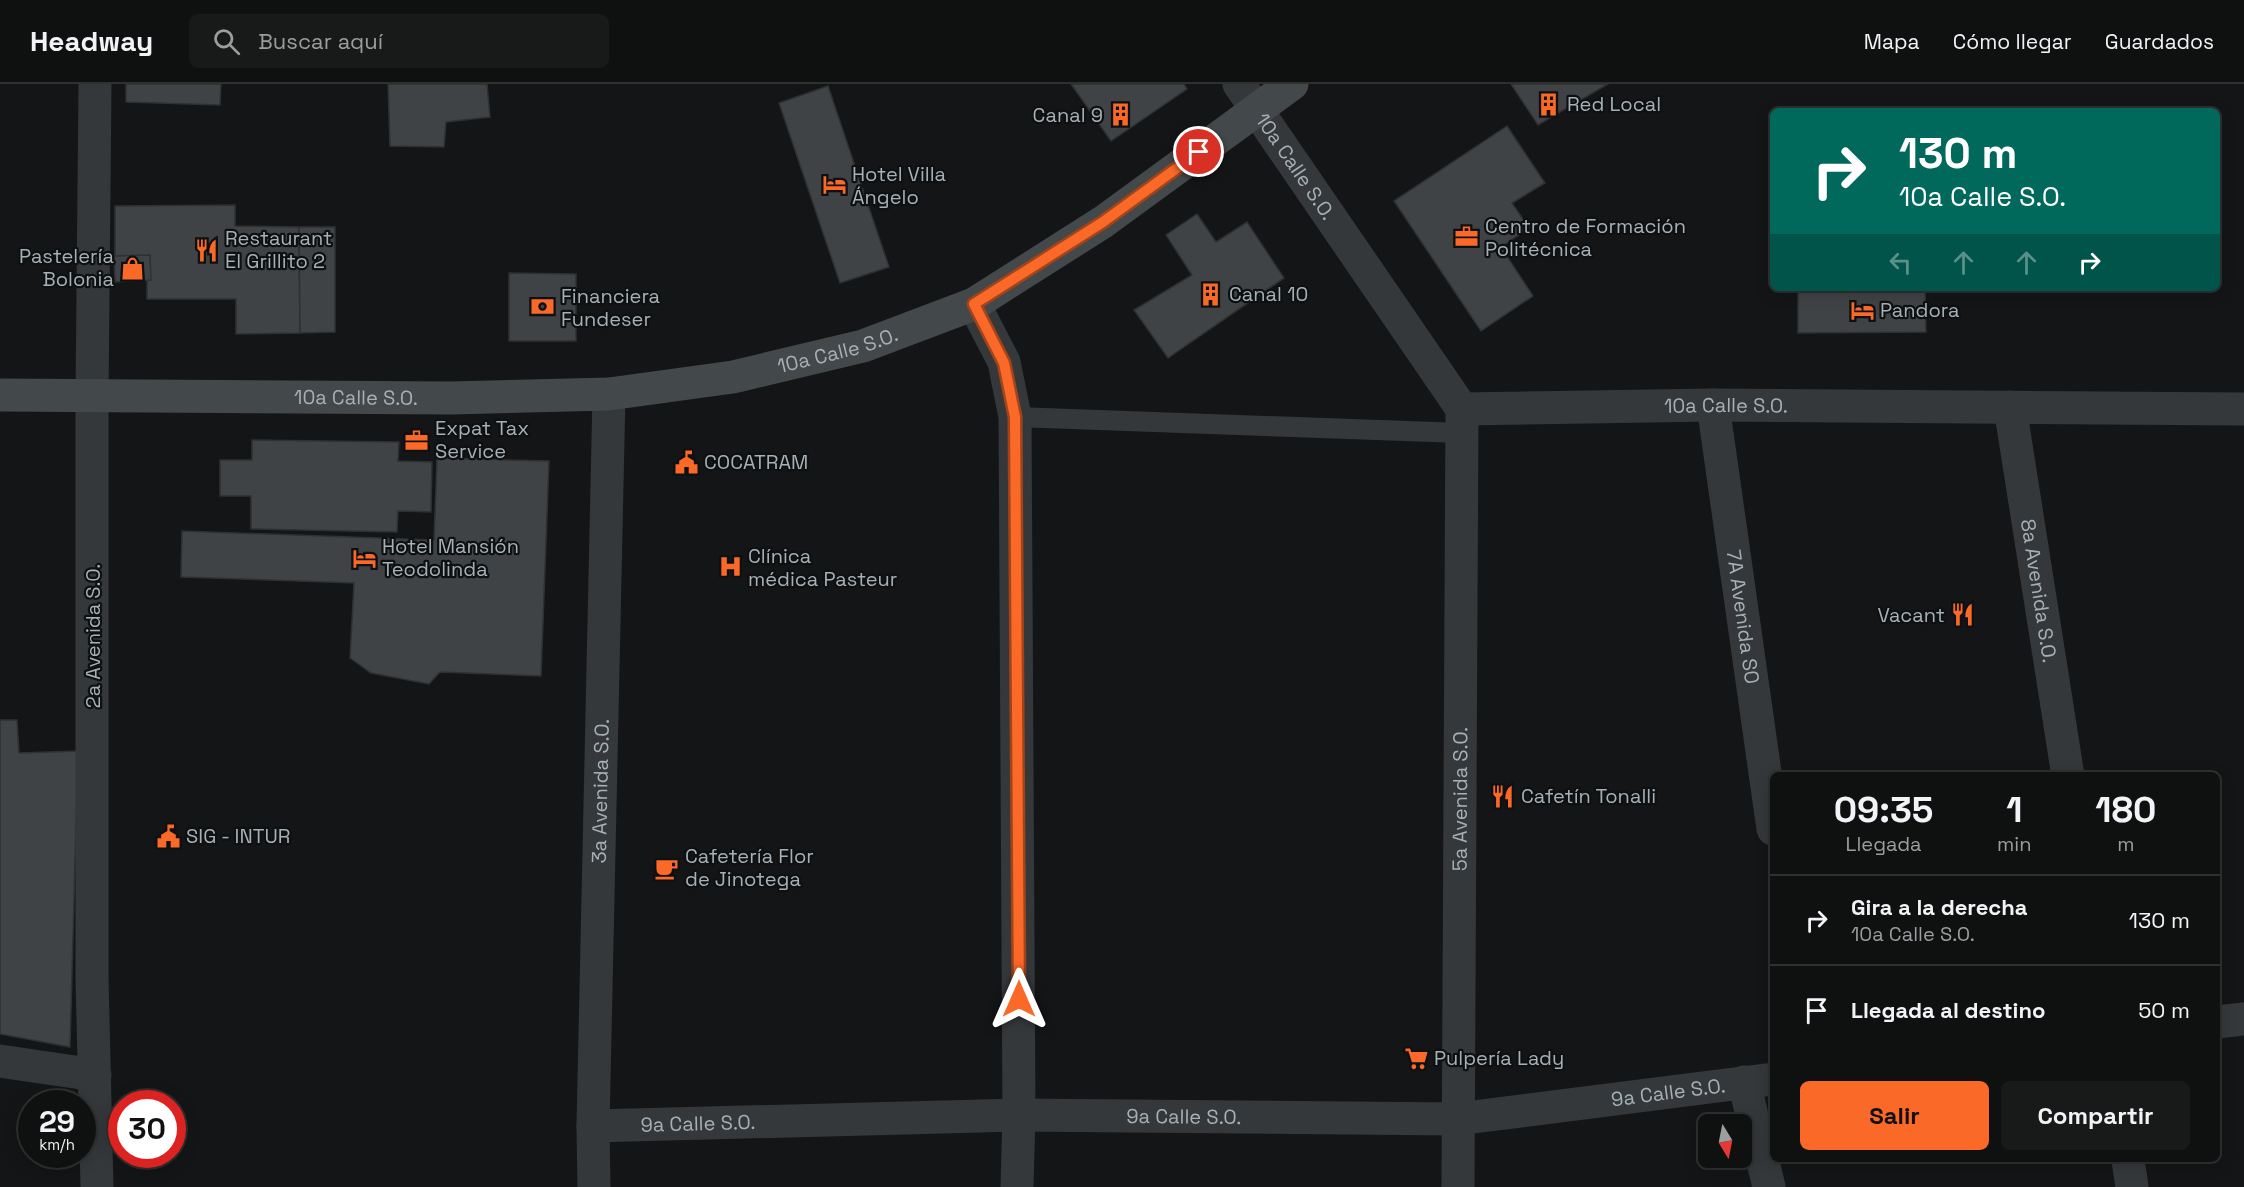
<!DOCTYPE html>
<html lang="es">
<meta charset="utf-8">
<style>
:root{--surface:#0f1010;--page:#181919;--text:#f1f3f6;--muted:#9b9d9f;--line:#2f3030;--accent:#fa6928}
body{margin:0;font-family:"Space Grotesk",sans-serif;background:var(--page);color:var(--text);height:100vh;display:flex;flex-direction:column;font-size:22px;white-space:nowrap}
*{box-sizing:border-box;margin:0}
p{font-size:20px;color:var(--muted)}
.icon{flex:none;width:33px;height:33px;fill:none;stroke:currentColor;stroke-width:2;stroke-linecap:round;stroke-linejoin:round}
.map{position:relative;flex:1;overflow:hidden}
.side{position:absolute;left:1770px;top:688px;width:450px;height:390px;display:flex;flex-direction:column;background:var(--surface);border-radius:9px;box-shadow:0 3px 15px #0003,0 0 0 2px var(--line)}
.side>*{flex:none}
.guide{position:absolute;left:1770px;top:24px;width:450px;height:183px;border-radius:9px;box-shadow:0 3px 15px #0003,0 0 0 2px var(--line);background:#00695c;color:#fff;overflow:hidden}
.needle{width:39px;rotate:170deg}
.tools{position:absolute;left:1698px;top:1030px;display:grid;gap:12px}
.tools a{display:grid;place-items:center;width:54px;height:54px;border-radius:9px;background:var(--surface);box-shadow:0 3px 15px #0003,0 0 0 2px var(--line);font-size:30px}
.speed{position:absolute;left:18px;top:1006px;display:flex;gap:12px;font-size:30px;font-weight:700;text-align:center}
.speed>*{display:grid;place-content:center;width:78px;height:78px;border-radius:50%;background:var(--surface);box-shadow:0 3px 15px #0003,0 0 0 2px var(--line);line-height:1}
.speed small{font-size:15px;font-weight:400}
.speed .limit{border:9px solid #d22;background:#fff;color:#111}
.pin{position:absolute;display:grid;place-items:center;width:51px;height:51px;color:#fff;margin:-26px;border:3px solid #fff;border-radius:50%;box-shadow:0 2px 6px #0007}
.me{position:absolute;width:66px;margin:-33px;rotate:0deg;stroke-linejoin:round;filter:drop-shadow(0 0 4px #0008)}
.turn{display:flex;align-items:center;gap:21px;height:126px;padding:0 30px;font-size:27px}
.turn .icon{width:78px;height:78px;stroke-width:2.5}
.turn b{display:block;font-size:42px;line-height:51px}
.lanes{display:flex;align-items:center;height:57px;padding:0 30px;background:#0003;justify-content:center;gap:30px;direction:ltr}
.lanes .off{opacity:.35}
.eta{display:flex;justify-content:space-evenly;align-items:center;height:102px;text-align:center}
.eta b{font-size:36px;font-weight:600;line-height:42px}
.button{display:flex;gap:12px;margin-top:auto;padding:12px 30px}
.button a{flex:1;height:69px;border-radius:9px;background:var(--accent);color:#111;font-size:24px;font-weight:600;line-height:69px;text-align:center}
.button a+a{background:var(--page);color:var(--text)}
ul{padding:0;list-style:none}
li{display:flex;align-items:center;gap:18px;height:90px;padding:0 30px;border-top:2px solid var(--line)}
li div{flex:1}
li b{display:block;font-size:22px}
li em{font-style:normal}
header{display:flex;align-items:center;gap:36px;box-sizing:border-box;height:84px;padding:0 30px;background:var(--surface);border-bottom:2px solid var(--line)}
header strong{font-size:28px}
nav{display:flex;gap:33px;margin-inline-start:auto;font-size:21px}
.search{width:420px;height:54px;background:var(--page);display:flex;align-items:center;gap:15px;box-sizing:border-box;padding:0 21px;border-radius:9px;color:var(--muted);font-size:22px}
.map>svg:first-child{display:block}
</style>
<header>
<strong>Headway</strong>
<div class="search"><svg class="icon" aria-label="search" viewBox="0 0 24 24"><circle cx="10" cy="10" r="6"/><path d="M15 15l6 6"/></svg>Buscar aquí</div>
<nav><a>Mapa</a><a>Cómo llegar</a><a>Guardados</a></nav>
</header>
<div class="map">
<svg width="2244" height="1103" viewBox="0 0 2244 1103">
<rect width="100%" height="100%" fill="#141516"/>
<g fill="#404346" stroke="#2e3032" stroke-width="1.5">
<path d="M 126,0 L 221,0 L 220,21 L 126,18 Z"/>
<path d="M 388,0 L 487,0 L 490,33 L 446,38 L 444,63 L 390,62 Z"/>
<path d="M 1071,0 L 1184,0 L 1187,5 L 1111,57 Z"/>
<path d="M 1511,0 L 1608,0 L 1538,41 Z"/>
<path d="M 828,2 L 889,183 L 840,199 L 779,19 Z"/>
<path d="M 1507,42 L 1545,99 L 1512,119 L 1529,144 L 1501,163 L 1533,212 L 1481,247 L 1394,117 Z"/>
<path d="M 235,121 L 235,142 L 299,143 L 300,249 L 236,250 L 236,215 L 147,215 L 147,188 L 115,188 L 115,122 Z"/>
<path d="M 1197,130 L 1216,158 L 1247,138 L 1284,194 L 1168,274 L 1134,226 L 1192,191 L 1166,151 Z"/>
<path d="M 299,143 L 335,143 L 335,248 L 300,249 Z"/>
<path d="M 150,171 L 151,196 L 115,198 L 114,172 Z"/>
<path d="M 509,189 L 576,190 L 576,257 L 509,257 Z"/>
<path d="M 1798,204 L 1925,204 L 1926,248 L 1798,249 Z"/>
<path d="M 252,356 L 399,358 L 398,377 L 432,378 L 431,428 L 398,427 L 397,448 L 251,445 L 251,412 L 220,412 L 220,376 L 252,376 Z"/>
<path d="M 437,374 L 549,377 L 541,592 L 440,588 L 429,600 L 371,589 L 350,574 L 354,499 L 181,493 L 182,447 L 434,456 Z"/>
<path d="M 0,636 L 17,636 L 19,669 L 78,667 L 70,963 L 0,950 Z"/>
</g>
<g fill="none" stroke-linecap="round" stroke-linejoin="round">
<path stroke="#35383b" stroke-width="20" d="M 1015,333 L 1462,349"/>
<g stroke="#35383b" stroke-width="33">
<path d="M 95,0 L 92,313 L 92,894 L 97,1103"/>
<path id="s1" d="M 1239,0 L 1462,325"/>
<path d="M 974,220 L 1004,278 L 1015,333 L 1019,1031 L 1017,1103"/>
<path id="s2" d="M 1713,321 L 1773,745"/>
<path id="s3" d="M 2010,323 L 2068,692"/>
<path id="s4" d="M 1462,325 L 1713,321 L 2244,325"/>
<path d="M 2217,938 L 2244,935"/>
<path d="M 0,977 L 95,991"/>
<path d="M 1744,998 L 1769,1103"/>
<path id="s5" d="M 593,1042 L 1019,1031 L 1457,1035 L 1773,995"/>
<path d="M 2128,1076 L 2132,1103"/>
<path id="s6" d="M 594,1103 L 593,1042 L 609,310"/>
<path id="s7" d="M 1458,1103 L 1462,325"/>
</g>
<path stroke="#43484b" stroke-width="33" id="s8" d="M 0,311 L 451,314 L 609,310 L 733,293 L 863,262 L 974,220 L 1103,138 L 1292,0"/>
</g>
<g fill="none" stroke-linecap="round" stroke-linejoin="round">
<defs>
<path id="route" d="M 1019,915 L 1015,333 L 1004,279 L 974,220 L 1103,138 L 1199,68"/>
</defs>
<use href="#route" stroke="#a2441a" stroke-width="15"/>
<use href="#route" stroke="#fa6928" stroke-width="10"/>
</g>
<defs>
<symbol id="building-bare" viewBox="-9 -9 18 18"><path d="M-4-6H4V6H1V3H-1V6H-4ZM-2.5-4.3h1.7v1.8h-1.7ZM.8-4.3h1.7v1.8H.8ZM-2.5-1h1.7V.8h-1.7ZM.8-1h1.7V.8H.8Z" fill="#fa6928" stroke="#0f1011" stroke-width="2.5" paint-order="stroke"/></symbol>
<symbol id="hotel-bare" viewBox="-9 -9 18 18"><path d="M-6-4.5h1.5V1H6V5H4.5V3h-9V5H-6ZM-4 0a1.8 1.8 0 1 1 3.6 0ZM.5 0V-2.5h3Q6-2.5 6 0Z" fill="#fa6928" stroke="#0f1011" stroke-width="2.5" paint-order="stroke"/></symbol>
<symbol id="office-bare" viewBox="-9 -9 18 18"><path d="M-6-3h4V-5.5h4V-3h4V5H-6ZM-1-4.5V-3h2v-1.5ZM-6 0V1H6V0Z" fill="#fa6928" stroke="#0f1011" stroke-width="2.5" paint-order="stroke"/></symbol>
<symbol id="restaurant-bare" viewBox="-9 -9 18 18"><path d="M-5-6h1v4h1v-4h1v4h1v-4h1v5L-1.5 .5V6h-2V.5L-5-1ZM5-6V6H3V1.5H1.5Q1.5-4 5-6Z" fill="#fa6928" stroke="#0f1011" stroke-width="2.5" paint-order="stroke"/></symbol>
<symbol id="shop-bare" viewBox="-9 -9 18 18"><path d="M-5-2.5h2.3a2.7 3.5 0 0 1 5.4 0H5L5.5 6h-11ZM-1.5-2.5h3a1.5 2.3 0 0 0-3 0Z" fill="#fa6928" stroke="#0f1011" stroke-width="2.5" paint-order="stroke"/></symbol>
<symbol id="bank-bare" viewBox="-9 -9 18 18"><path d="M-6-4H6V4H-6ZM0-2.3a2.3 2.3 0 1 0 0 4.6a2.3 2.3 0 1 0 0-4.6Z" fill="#fa6928" stroke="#0f1011" stroke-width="2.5" paint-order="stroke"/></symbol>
<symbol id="civic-bare" viewBox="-9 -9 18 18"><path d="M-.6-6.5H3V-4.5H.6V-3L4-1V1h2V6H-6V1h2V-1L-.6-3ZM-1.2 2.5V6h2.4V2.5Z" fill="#fa6928" stroke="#0f1011" stroke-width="2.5" paint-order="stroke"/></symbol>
<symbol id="hospital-bare" viewBox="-9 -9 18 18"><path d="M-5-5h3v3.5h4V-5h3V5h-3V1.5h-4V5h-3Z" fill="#fa6928" stroke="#0f1011" stroke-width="2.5" paint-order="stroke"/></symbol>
<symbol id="cafe-bare" viewBox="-9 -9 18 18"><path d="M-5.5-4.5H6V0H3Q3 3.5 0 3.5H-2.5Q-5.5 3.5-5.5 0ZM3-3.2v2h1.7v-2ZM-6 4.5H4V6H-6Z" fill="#fa6928" stroke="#0f1011" stroke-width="2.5" paint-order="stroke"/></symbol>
<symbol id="supermarket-bare" viewBox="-9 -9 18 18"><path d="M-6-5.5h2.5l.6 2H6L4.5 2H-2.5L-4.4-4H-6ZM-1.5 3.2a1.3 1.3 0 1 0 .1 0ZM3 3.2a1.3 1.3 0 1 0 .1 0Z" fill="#fa6928" stroke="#0f1011" stroke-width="2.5" paint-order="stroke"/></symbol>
</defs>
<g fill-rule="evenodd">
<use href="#building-bare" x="1532" y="4" width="33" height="33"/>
<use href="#building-bare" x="1104" y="14" width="33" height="33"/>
<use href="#hotel-bare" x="818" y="84" width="33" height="33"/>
<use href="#office-bare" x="1450" y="136" width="33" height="33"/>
<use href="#restaurant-bare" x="190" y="150" width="33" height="33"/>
<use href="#shop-bare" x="116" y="168" width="33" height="33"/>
<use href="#building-bare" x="1194" y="194" width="33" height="33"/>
<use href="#bank-bare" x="526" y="206" width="33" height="33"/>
<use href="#hotel-bare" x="1846" y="210" width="33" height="33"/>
<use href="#office-bare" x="400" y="340" width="33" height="33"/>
<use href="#civic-bare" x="670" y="362" width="33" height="33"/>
<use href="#hotel-bare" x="348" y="458" width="33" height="33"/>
<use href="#hospital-bare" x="714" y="466" width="33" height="33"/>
<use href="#restaurant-bare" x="1946" y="514" width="33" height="33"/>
<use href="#restaurant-bare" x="1486" y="696" width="33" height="33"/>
<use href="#civic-bare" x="152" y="736" width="33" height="33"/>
<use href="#cafe-bare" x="650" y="768" width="33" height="33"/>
<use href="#supermarket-bare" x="1400" y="958" width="33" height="33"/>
</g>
<g text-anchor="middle" stroke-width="4.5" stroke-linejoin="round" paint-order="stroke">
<g font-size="20" fill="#a5b1b7" stroke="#0f1011" text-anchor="start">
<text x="1567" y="27">Red Local</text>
<text x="1103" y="38" text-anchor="end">Canal 9</text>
<text x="852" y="97">Hotel Villa<tspan x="852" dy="23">Ángelo</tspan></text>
<text x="1485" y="149">Centro de Formación<tspan x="1485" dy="23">Politécnica</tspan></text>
<text x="225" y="161">Restaurant<tspan x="225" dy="23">El Grillito 2</tspan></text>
<text x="114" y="179" text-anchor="end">Pastelería<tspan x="114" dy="23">Bolonia</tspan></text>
<text x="1229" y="217">Canal 10</text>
<text x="561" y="219">Financiera<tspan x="561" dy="23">Fundeser</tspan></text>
<text x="1880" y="233">Pandora</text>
<text x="435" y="351">Expat Tax<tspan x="435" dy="23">Service</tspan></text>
<text x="704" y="385">COCATRAM</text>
<text x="382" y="469">Hotel Mansión<tspan x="382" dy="23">Teodolinda</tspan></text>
<text x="748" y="479">Clínica<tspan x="748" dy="23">médica Pasteur</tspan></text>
<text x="1945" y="538" text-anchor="end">Vacant</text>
<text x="1521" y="719">Cafetín Tonalli</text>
<text x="186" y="759">SIG - INTUR</text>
<text x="685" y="779">Cafetería Flor<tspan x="685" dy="23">de Jinotega</tspan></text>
<text x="1434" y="981">Pulpería Lady</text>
</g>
<g font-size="20" fill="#a5b1b7" stroke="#0f1011">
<text dy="7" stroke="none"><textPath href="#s1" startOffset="100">10a Calle S.O.</textPath></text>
<text dy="7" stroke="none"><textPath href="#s8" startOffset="842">10a Calle S.O.</textPath></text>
<text dy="7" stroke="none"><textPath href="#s8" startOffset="356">10a Calle S.O.</textPath></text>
<text dy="7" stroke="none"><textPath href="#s4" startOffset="264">10a Calle S.O.</textPath></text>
<text dy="7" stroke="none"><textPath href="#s3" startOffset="186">8a Avenida S.O.</textPath></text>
<text dy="7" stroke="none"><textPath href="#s2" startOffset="214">7A Avenida SO</textPath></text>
<text transform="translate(93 552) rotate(-90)" y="7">2a Avenida S.O.</text>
<text dy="7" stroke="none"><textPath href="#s6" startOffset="396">3a Avenida S.O.</textPath></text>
<text dy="7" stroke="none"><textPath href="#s7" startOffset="388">5a Avenida S.O.</textPath></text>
<text dy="7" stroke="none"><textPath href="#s5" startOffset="1077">9a Calle S.O.</textPath></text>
<text dy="7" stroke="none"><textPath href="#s5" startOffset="591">9a Calle S.O.</textPath></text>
<text dy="7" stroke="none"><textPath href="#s5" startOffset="105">9a Calle S.O.</textPath></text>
</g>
</g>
</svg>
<div class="tools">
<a><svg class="needle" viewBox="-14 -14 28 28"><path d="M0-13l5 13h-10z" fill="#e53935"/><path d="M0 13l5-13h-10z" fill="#9b9d9f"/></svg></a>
</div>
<div class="speed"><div>29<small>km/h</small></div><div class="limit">30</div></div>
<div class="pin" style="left:1199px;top:68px;background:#d93025"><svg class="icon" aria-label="arrive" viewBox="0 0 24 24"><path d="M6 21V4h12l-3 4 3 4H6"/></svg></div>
<svg class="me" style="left:1019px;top:915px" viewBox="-20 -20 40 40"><path d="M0-17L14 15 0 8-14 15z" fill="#fa6928" stroke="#fff" stroke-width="4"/></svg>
<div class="guide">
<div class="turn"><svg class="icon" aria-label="right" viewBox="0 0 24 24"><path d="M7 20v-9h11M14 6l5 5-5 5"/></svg><div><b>130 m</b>10a Calle S.O.</div></div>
<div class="lanes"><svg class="icon off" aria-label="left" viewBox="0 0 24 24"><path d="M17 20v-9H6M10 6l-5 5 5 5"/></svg><svg class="icon off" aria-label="ahead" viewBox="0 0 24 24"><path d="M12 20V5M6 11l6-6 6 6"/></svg><svg class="icon off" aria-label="ahead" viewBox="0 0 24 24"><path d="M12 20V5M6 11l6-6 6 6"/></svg><svg class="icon" aria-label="right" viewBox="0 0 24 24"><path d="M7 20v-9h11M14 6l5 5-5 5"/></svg></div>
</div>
<section class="side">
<div class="eta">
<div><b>09:35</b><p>Llegada</p></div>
<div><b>1</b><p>min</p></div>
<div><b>180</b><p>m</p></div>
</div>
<ul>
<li><svg class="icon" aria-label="right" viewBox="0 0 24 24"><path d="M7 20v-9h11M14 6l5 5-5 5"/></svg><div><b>Gira a la derecha</b><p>10a Calle S.O.</p></div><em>130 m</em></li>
<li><svg class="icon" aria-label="arrive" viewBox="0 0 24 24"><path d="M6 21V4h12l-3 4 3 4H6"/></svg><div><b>Llegada al destino</b></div><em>50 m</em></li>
</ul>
<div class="button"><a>Salir</a><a>Compartir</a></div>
</section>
</div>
